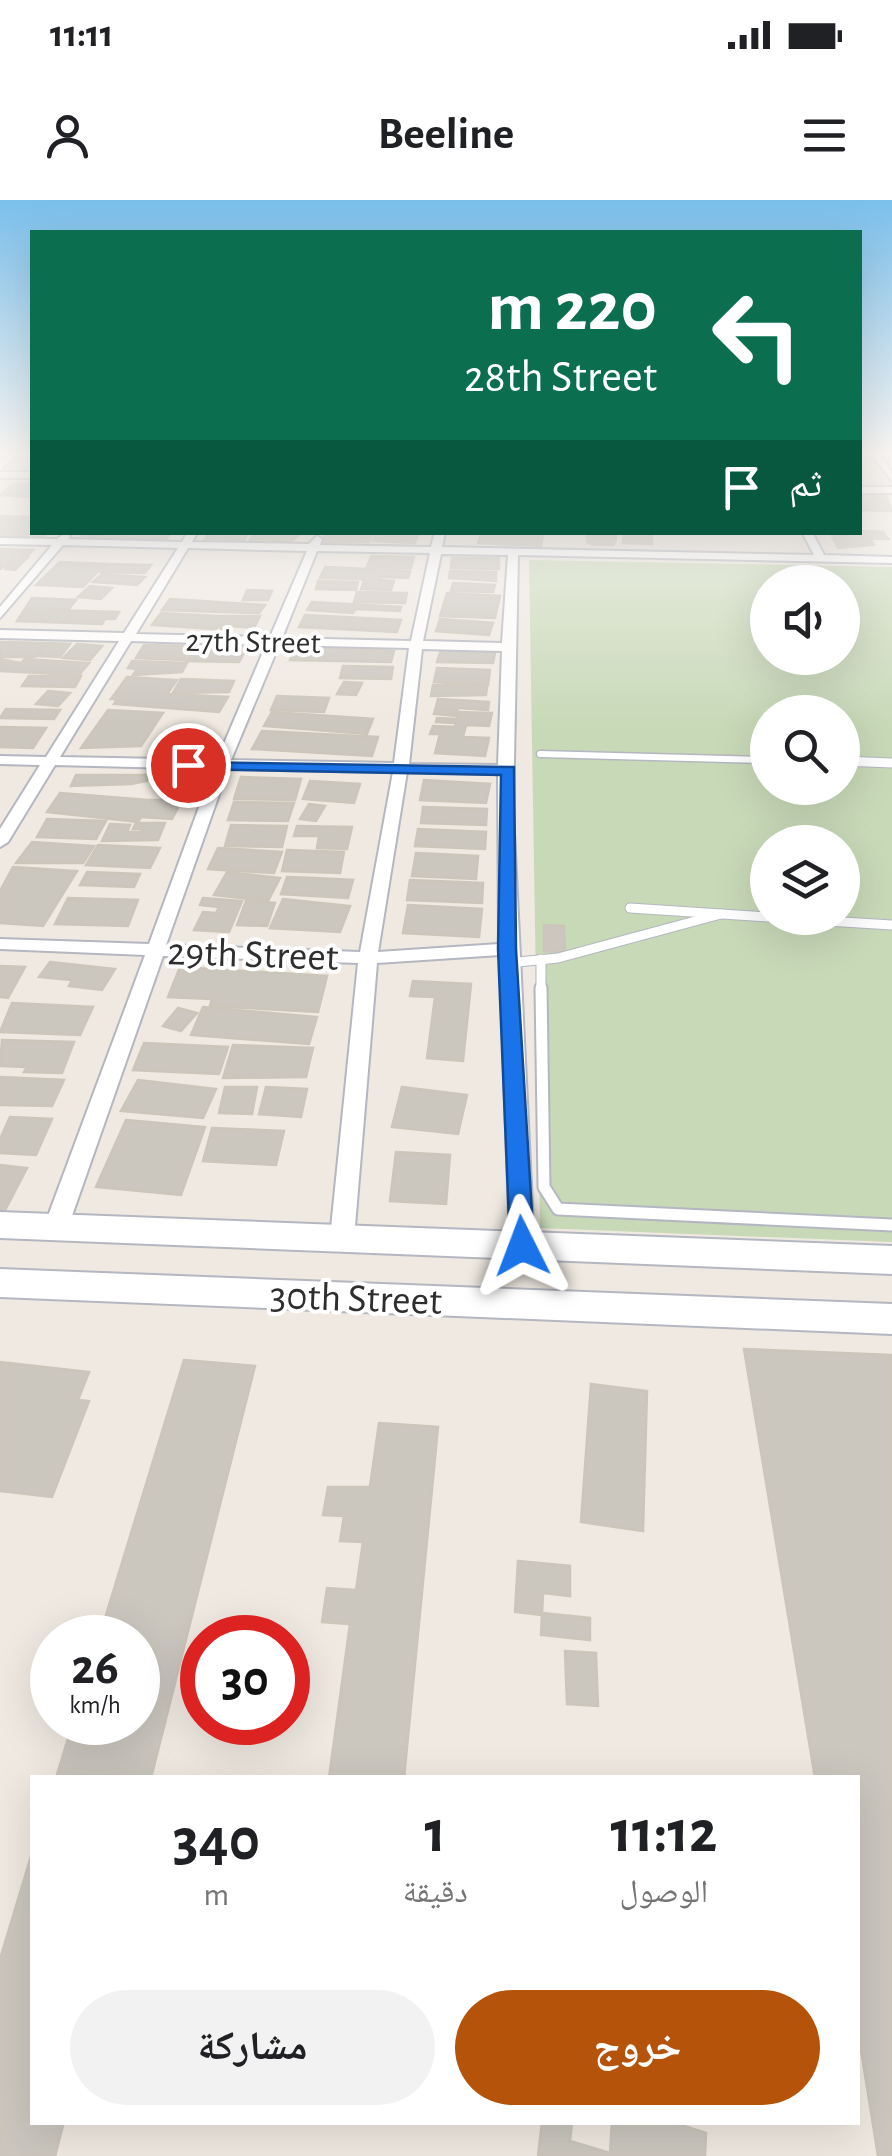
<!DOCTYPE html>
<html lang="ar">
<meta charset="utf-8">
<style>
:root{--surface:#fff;--page:#f2f2f2;--text:#202124;--muted:#757577;--accent:#b45309}
body{margin:0;font-family:"Alegreya Sans","Noto Naskh Arabic",sans-serif;background:var(--page);color:var(--text);direction:rtl;height:100vh;display:flex;flex-direction:column;font-size:38px;white-space:nowrap}
*{box-sizing:border-box;margin:0}
p{font-size:32px;color:var(--muted)}
.icon{flex:none;width:55px;height:55px;fill:none;stroke:currentColor;stroke-width:2;stroke-linecap:round;stroke-linejoin:round}
.map{position:relative;flex:1;overflow:hidden;direction:ltr}
.panel{position:absolute;left:30px;top:1575px;width:830px;height:350px;display:flex;flex-direction:column;background:var(--surface);border-radius:0px;box-shadow:0 10px 40px #0002;direction:rtl}
.panel>*{flex:none}
.guide{position:absolute;left:30px;top:30px;width:832px;height:305px;border-radius:0px;box-shadow:0 10px 40px #0002;direction:rtl;background:#0b6e4f;color:#fff;overflow:hidden}
.buttons{position:absolute;left:750px;top:365px;display:grid;gap:20px}
.buttons a{display:grid;place-items:center;width:110px;height:110px;border-radius:50%;background:var(--surface);box-shadow:0 10px 40px #0002;font-size:50px}
.speed{position:absolute;left:30px;top:1415px;display:flex;gap:20px;font-size:50px;font-weight:700;text-align:center}
.speed>*{display:grid;place-content:center;width:130px;height:130px;border-radius:50%;background:var(--surface);box-shadow:0 10px 40px #0002;line-height:1}
.speed small{font-size:25px;font-weight:400}
.speed .limit{border:15px solid #d22;background:#fff;color:#111}
.pin{position:absolute;display:grid;place-items:center;width:85px;height:85px;color:#fff;margin:-42px;border:5px solid #fff;border-radius:50%;box-shadow:0 2px 10px #0007}
.me{position:absolute;width:110px;margin:-55px;rotate:357deg;stroke-linejoin:round;filter:drop-shadow(0 0 8px #0008)}
.turn{display:flex;align-items:center;gap:35px;height:210px;padding:0 40px;font-size:45px}
.turn .icon{width:130px;height:130px;stroke-width:2.5}
.turn b{display:block;font-size:70px;line-height:85px}
.then{display:flex;align-items:center;height:95px;padding:0 40px;background:#0003;gap:20px;font-size:38px}
.eta{display:flex;justify-content:space-evenly;align-items:center;height:170px;text-align:center}
.eta b{font-size:60px;font-weight:700;line-height:70px}
.primary-button{display:flex;gap:20px;margin-top:auto;padding:20px 40px}
.primary-button a{flex:1;height:115px;border-radius:60px;background:var(--accent);color:#fff;font-size:40px;font-weight:700;line-height:115px;text-align:center}
.primary-button a+a{background:var(--page);color:var(--text)}
.status{display:flex;justify-content:space-between;align-items:center;height:70px;padding:0 50px;background:var(--surface);direction:ltr}
.status svg{height:28px;fill:currentColor}
header{display:flex;justify-content:space-between;align-items:center;height:130px;padding:0 40px;background:var(--surface);font-size:45px;font-weight:700}
.map>svg:first-child{display:block}
</style>
<div class="status"><b>11:11</b><svg viewBox="0 0 49 12"><path d="M0 12V9h3v3zM5 12V6h3v6zM10 12V3h3v9zM15 12V0h3v12zM26 1h20v11H26zM47 4h2v5h-2z"/></svg></div>
<header><svg class="icon" aria-label="menu" viewBox="0 0 24 24"><path d="M4 6h16M4 12h16M4 18h16"/></svg>Beeline<svg class="icon" aria-label="person" viewBox="0 0 24 24"><circle cx="12" cy="8" r="4"/><path d="M4 21q1-7 8-7t8 7"/></svg></header>
<div class="map">
<svg width="892" height="1956" viewBox="0 0 892 1956">
<rect width="100%" height="100%" fill="#efe9e1"/>
<path fill="#c8d9b8" fill-rule="evenodd" d="M 529,360 L 892,367 L 892,1042 L 540,1028 ZM 768,382 L 842,382 L 842,458 L 768,458 ZM 768,512 L 842,512 L 842,588 L 768,588 ZM 768,642 L 842,642 L 842,718 L 768,718 Z"/>
<g fill="#cbc7bf" stroke="#cbc5ba" stroke-width="2.5">
<path d="M 24,283 L 32,283 L 25,289 L 32,289 L 29,297 L 0,295 L 11,286 Z"/>
<path d="M 860,293 L 885,294 L 892,311 L 860,310 Z"/>
<path d="M 0,316 L 32,317 L 32,323 L 26,329 L 32,327 L 32,332 L 48,332 L 42,338 L 0,335 L 10,326 L 0,331 Z"/>
<path d="M 872,331 L 883,332 L 888,339 L 833,338 L 830,332 Z"/>
<path d="M 86,332 L 171,332 L 166,339 L 82,336 Z"/>
<path d="M 210,332 L 249,332 L 244,340 L 205,339 Z"/>
<path d="M 255,332 L 302,332 L 292,341 L 250,340 Z"/>
<path d="M 327,332 L 363,332 L 373,333 L 369,342 L 322,342 Z"/>
<path d="M 376,332 L 419,332 L 415,343 L 373,341 Z"/>
<path d="M 482,332 L 540,332 L 543,335 L 541,346 L 478,343 Z"/>
<path d="M 624,332 L 652,332 L 652,344 L 623,343 Z"/>
<path d="M 587,336 L 616,336 L 616,340 L 613,345 L 594,345 L 587,342 Z"/>
<path d="M 834,340 L 872,340 L 874,345 L 838,348 Z"/>
<path d="M 0,349 L 33,350 L 28,355 L 10,354 L 28,357 L 15,370 L 6,369 L 15,361 L 0,369 Z"/>
<path d="M 371,356 L 414,357 L 411,368 L 367,367 Z"/>
<path d="M 452,358 L 499,358 L 499,369 L 451,368 Z"/>
<path d="M 60,362 L 105,364 L 83,387 L 36,385 Z"/>
<path d="M 107,364 L 151,365 L 145,373 L 101,372 Z"/>
<path d="M 325,367 L 410,371 L 408,378 L 381,377 L 379,380 L 394,381 L 391,390 L 361,389 L 364,381 L 361,379 L 320,378 Z"/>
<path d="M 450,371 L 496,372 L 496,381 L 449,378 Z"/>
<path d="M 102,374 L 145,377 L 137,385 L 93,382 Z"/>
<path d="M 318,381 L 358,382 L 356,390 L 316,389 Z"/>
<path d="M 453,383 L 495,385 L 493,392 L 451,391 Z"/>
<path d="M 90,386 L 112,388 L 101,399 L 78,397 Z"/>
<path d="M 247,390 L 272,391 L 268,400 L 243,400 Z"/>
<path d="M 357,392 L 407,393 L 405,403 L 354,402 Z"/>
<path d="M 447,393 L 500,396 L 495,418 L 440,416 Z"/>
<path d="M 32,398 L 76,400 L 69,409 L 48,410 L 119,412 L 115,419 L 105,419 L 102,424 L 17,421 Z"/>
<path d="M 170,399 L 265,405 L 259,413 L 162,410 Z"/>
<path d="M 312,402 L 401,407 L 400,411 L 356,409 L 353,413 L 307,410 Z"/>
<path d="M 161,413 L 218,416 L 260,416 L 254,428 L 230,426 L 228,430 L 152,425 Z"/>
<path d="M 305,415 L 401,420 L 397,432 L 299,427 Z"/>
<path d="M 440,419 L 493,423 L 489,435 L 436,431 Z"/>
<path d="M 0,442 L 45,443 L 35,457 L 0,457 Z"/>
<path d="M 48,443 L 70,444 L 60,457 L 38,456 Z"/>
<path d="M 77,444 L 102,446 L 90,460 L 63,458 Z"/>
<path d="M 144,445 L 191,446 L 184,460 L 136,458 Z"/>
<path d="M 196,445 L 247,448 L 239,462 L 186,461 Z"/>
<path d="M 296,446 L 394,451 L 391,462 L 290,460 Z"/>
<path d="M 441,450 L 495,453 L 493,463 L 437,462 Z"/>
<path d="M 0,459 L 21,463 L 25,459 L 89,463 L 79,475 L 0,471 Z"/>
<path d="M 132,461 L 187,463 L 182,472 L 133,475 L 137,469 L 128,468 Z"/>
<path d="M 343,466 L 393,467 L 391,479 L 340,478 Z"/>
<path d="M 437,468 L 490,470 L 488,485 L 434,482 Z"/>
<path d="M 29,476 L 81,476 L 75,487 L 22,486 Z"/>
<path d="M 127,477 L 177,480 L 167,494 L 228,497 L 219,512 L 114,504 L 117,499 L 111,499 Z"/>
<path d="M 181,479 L 234,481 L 229,492 L 173,493 Z"/>
<path d="M 344,482 L 362,483 L 356,495 L 337,494 Z"/>
<path d="M 433,485 L 487,486 L 486,495 L 431,496 Z"/>
<path d="M 48,491 L 70,493 L 58,506 L 36,504 Z"/>
<path d="M 277,496 L 329,498 L 324,512 L 271,510 Z"/>
<path d="M 438,499 L 489,502 L 488,510 L 458,508 L 456,516 L 434,514 Z"/>
<path d="M 6,509 L 60,510 L 54,519 L 0,518 Z"/>
<path d="M 108,510 L 163,513 L 141,546 L 81,548 Z"/>
<path d="M 272,512 L 373,519 L 367,534 L 264,526 Z"/>
<path d="M 459,512 L 492,513 L 489,526 L 466,525 L 463,537 L 489,538 L 485,556 L 435,553 L 440,534 L 430,534 L 433,526 L 455,527 L 456,523 L 436,522 L 437,518 L 457,519 Z"/>
<path d="M 0,527 L 46,528 L 33,548 L 0,547 Z"/>
<path d="M 262,531 L 378,537 L 372,556 L 252,549 Z"/>
<path d="M 76,575 L 149,575 L 147,581 L 131,584 L 71,586 Z"/>
<path d="M 241,577 L 301,579 L 295,600 L 234,599 Z"/>
<path d="M 424,580 L 490,584 L 486,603 L 420,600 Z"/>
<path d="M 310,581 L 360,584 L 354,603 L 303,599 Z"/>
<path d="M 60,593 L 148,600 L 182,600 L 172,619 L 141,617 L 138,622 L 47,612 Z"/>
<path d="M 234,602 L 294,603 L 288,621 L 228,620 Z"/>
<path d="M 309,604 L 325,606 L 316,621 L 300,619 Z"/>
<path d="M 423,607 L 487,609 L 486,625 L 421,623 Z"/>
<path d="M 47,619 L 106,621 L 96,639 L 37,637 Z"/>
<path d="M 136,623 L 165,623 L 158,640 L 102,641 L 110,624 L 130,625 L 127,632 L 141,632 L 143,629 L 133,629 Z"/>
<path d="M 231,625 L 287,626 L 282,647 L 225,646 Z"/>
<path d="M 297,626 L 352,627 L 347,649 L 317,648 L 319,636 L 294,636 Z"/>
<path d="M 418,629 L 486,632 L 485,649 L 415,646 Z"/>
<path d="M 32,642 L 94,646 L 83,663 L 16,663 Z"/>
<path d="M 98,645 L 160,648 L 150,668 L 86,665 Z"/>
<path d="M 218,648 L 282,652 L 274,673 L 208,669 Z"/>
<path d="M 287,650 L 344,652 L 340,673 L 282,671 Z"/>
<path d="M 416,653 L 478,656 L 476,679 L 412,676 Z"/>
<path d="M 13,667 L 77,671 L 43,726 L 0,723 L 0,691 Z"/>
<path d="M 87,672 L 140,674 L 134,687 L 80,685 Z"/>
<path d="M 227,672 L 280,678 L 268,701 L 214,695 Z"/>
<path d="M 287,677 L 315,678 L 353,680 L 348,698 L 281,694 Z"/>
<path d="M 410,680 L 483,683 L 482,703 L 407,700 Z"/>
<path d="M 68,698 L 138,700 L 128,726 L 55,724 Z"/>
<path d="M 203,698 L 242,701 L 229,732 L 194,730 L 203,712 L 216,713 L 219,707 L 200,705 Z"/>
<path d="M 283,699 L 350,706 L 340,732 L 270,728 Z"/>
<path d="M 246,701 L 275,703 L 267,726 L 237,725 Z"/>
<path d="M 408,705 L 482,709 L 479,737 L 403,733 Z"/>
<path d="M 544,725 L 564,726 L 565,752 L 544,751 Z"/>
<path d="M 50,762 L 115,769 L 102,790 L 69,786 L 72,780 L 39,777 Z"/>
<path d="M 0,766 L 25,767 L 8,798 L 0,797 Z"/>
<path d="M 180,767 L 327,776 L 318,812 L 210,806 L 212,799 L 168,797 Z"/>
<path d="M 413,781 L 471,784 L 463,861 L 427,858 L 435,797 L 410,796 Z"/>
<path d="M 12,803 L 93,807 L 80,835 L 0,832 Z"/>
<path d="M 203,807 L 317,817 L 309,844 L 191,835 Z"/>
<path d="M 178,808 L 197,813 L 181,831 L 163,826 Z"/>
<path d="M 2,840 L 74,842 L 62,873 L 24,872 L 27,867 L 0,866 Z"/>
<path d="M 144,843 L 228,847 L 219,874 L 133,870 Z"/>
<path d="M 233,845 L 313,848 L 306,877 L 223,878 Z"/>
<path d="M 0,877 L 64,880 L 52,906 L 0,905 Z"/>
<path d="M 138,880 L 216,889 L 203,918 L 121,911 Z"/>
<path d="M 225,887 L 257,887 L 252,914 L 219,913 Z"/>
<path d="M 266,887 L 307,889 L 301,917 L 259,914 Z"/>
<path d="M 402,887 L 467,895 L 458,934 L 392,927 Z"/>
<path d="M 10,917 L 52,919 L 36,955 L 0,953 L 0,939 Z"/>
<path d="M 126,920 L 205,927 L 181,995 L 96,987 Z"/>
<path d="M 212,928 L 284,931 L 276,965 L 203,961 Z"/>
<path d="M 396,952 L 450,955 L 446,1004 L 390,1001 Z"/>
<path d="M 0,965 L 27,968 L 2,1016 L 0,1015 Z"/>
<path d="M 744,1149 L 892,1155 L 892,1956 L 878,1956 L 858,1831 L 858,1578 L 815,1578 Z"/>
<path d="M 184,1160 L 255,1166 L 151,1578 L 56,1578 L 73,1522 L 138,1522 L 138,1438 L 99,1438 Z"/>
<path d="M 0,1162 L 89,1172 L 78,1200 L 89,1201 L 52,1297 L 0,1291 Z"/>
<path d="M 591,1184 L 647,1191 L 643,1331 L 581,1322 Z"/>
<path d="M 379,1223 L 438,1227 L 404,1578 L 329,1578 L 350,1424 L 322,1422 L 327,1388 L 356,1390 L 363,1342 L 340,1341 L 344,1316 L 323,1315 L 328,1287 L 370,1287 Z"/>
<path d="M 518,1361 L 570,1366 L 570,1396 L 543,1393 L 542,1413 L 590,1418 L 590,1440 L 541,1435 L 542,1415 L 515,1412 Z"/>
<path d="M 565,1451 L 596,1453 L 598,1506 L 567,1504 Z"/>
<path d="M 32,1653 L 32,1922 L 64,1922 L 55,1956 L 0,1956 L 0,1759 Z"/>
<path d="M 542,1922 L 572,1922 L 570,1941 L 610,1953 L 612,1922 L 672,1922 L 706,1933 L 705,1956 L 538,1956 Z"/>
</g>
<g fill="none" stroke-linecap="round" stroke-linejoin="round">
<defs>
<g id="lane-far2">
<path d="M 540,554 L 768,560"/>
<path d="M 842,561 L 892,563"/>
</g>
<g id="lane-far1">
<path d="M 842,561 L 892,563"/>
<path d="M 630,708 L 768,717"/>
<path d="M 778,718 L 892,725"/>
<path d="M 541,759 L 541,791"/>
<path d="M 507,763 L 558,758 L 721,714"/>
</g>
<path id="lane" d="M 541,788 L 544,987 L 558,1009 L 892,1025"/>
<g id="street">
<path d="M 13,250 L 23,250 L 0,270 L 0,262 Z"/>
<path d="M 868,250 L 877,250 L 892,272 L 892,281 Z"/>
<rect x="0" y="272" width="32" height="6"/>
<rect x="860" y="287" width="32" height="6"/>
<path d="M 193,332 L 196,335 L 192,342 L 309,344 L 317,336 L 322,339 L 320,345 L 431,347 L 435,332 L 445,332 L 442,347 L 814,355 L 802,332 L 812,332 L 824,355 L 892,357 L 892,363 L 518,355 L 513,612 L 534,1046 L 530,1053 L 514,1053 L 510,1046 L 500,755 L 377,763 L 354,1038 L 350,1045 L 334,1045 L 330,1038 L 358,763 L 163,756 L 68,1027 L 64,1033 L 48,1033 L 44,1027 L 145,755 L 0,749 L 0,739 L 149,744 L 213,569 L 55,565 L 8,642 L 0,647 L 0,629 L 40,565 L 0,564 L 0,556 L 46,557 L 119,441 L 0,438 L 0,430 L 124,433 L 178,348 L 63,345 L 0,418 L 0,407 L 52,345 L 0,344 L 0,338 L 57,339 L 65,333 L 70,336 L 68,339 L 182,342 L 187,333 ZM 188,348 L 307,351 L 270,437 L 136,434 ZM 317,351 L 430,353 L 411,441 L 282,438 ZM 441,354 L 508,355 L 502,443 L 423,441 ZM 131,441 L 266,445 L 217,560 L 60,557 ZM 279,445 L 409,448 L 394,563 L 231,560 ZM 422,449 L 502,451 L 498,565 L 409,564 ZM 228,569 L 393,572 L 360,752 L 166,745 ZM 407,572 L 498,574 L 499,744 L 378,752 Z"/>
</g>
<g id="secondary">
<path d="M 0,1012 L 892,1046 L 892,1074 L 0,1038 Z"/>
<path d="M 0,1069 L 892,1104 L 892,1134 L 0,1097 Z"/>
</g>
</defs>
<use href="#lane-far2" stroke="#b4b7c1" stroke-width="9"/>
<use href="#lane-far1" stroke="#b4b7c1" stroke-width="11"/>
<use href="#lane" stroke="#b4b7c1" stroke-width="15"/>
<use href="#street" stroke="#b4b7c1" stroke-width="4"/>
<use href="#secondary" stroke="#b4b7c1" stroke-width="4"/>
<use href="#lane-far2" stroke="#fff" stroke-width="6"/>
<use href="#lane-far1" stroke="#fff" stroke-width="9"/>
<use href="#lane" stroke="#fff" stroke-width="11"/>
<use href="#street" fill="#fff" fill-rule="evenodd"/>
<use href="#secondary" fill="#fff" fill-rule="evenodd"/>
</g>
<linearGradient id="sky" x2="0" y2="1"><stop stop-color="#7abfeb"/><stop offset="0.48" stop-color="#f8f5f2"/><stop offset="1" stop-color="#f8f5f2" stop-opacity="0"/></linearGradient>
<rect width="892" height="524" fill="url(#sky)"/>
<path fill="#1a73e8" stroke="#114b97" stroke-width="2.5" d="M 182,562 L 514,567 L 516,749 L 534,1046 L 531,1052 L 514,1052 L 510,1046 L 498,749 L 501,575 L 188,569 L 180,565 Z"/>
<g text-anchor="middle" stroke-width="8" stroke-linejoin="round" paint-order="stroke">
<g font-size="32" fill="#2e2e2e" stroke="#fff">
<text transform="translate(253 441) rotate(1)" y="11">27th Street</text>
</g>
<g font-size="40" fill="#2e2e2e" stroke="#fff">
<text transform="translate(253 753) rotate(2)" y="14">29th Street</text>
<text transform="translate(356 1097) rotate(2)" y="14">30th Street</text>
</g>
</g>
</svg>
<div class="buttons">
<a><svg class="icon" aria-label="sound" viewBox="0 0 24 24"><path d="M4 9h4l5-4v14l-5-4H4zM17 9q2 3 0 6"/></svg></a>
<a><svg class="icon" aria-label="search" viewBox="0 0 24 24"><circle cx="10" cy="10" r="6"/><path d="M15 15l6 6"/></svg></a>
<a><svg class="icon" aria-label="layers" viewBox="0 0 24 24"><path d="M12 4l9 5-9 5-9-5zM3 14l9 5 9-5"/></svg></a>
</div>
<div class="speed"><div>26<small>km/h</small></div><div class="limit">30</div></div>
<div class="pin" style="left:188px;top:565px;background:#d93025"><svg class="icon" aria-label="arrive" viewBox="0 0 24 24"><path d="M6 21V4h12l-3 4 3 4H6"/></svg></div>
<svg class="me" style="left:522px;top:1046px" viewBox="-20 -20 40 40"><path d="M0-17L14 15 0 8-14 15z" fill="#1a73e8" stroke="#fff" stroke-width="4"/></svg>
<div class="guide">
<div class="turn"><svg class="icon" aria-label="left" viewBox="0 0 24 24"><path d="M17 20v-9H6M10 6l-5 5 5 5"/></svg><div><b>220 m</b>28th Street</div></div>
<div class="then">ثم<svg class="icon" aria-label="arrive" viewBox="0 0 24 24"><path d="M6 21V4h12l-3 4 3 4H6"/></svg></div>
</div>
<section class="panel">
<div class="eta">
<div><b>11:12</b><p>الوصول</p></div>
<div><b>1</b><p>دقيقة</p></div>
<div><b>340</b><p>m</p></div>
</div>
<div class="primary-button"><a>خروج</a><a>مشاركة</a></div>
</section>
</div>
